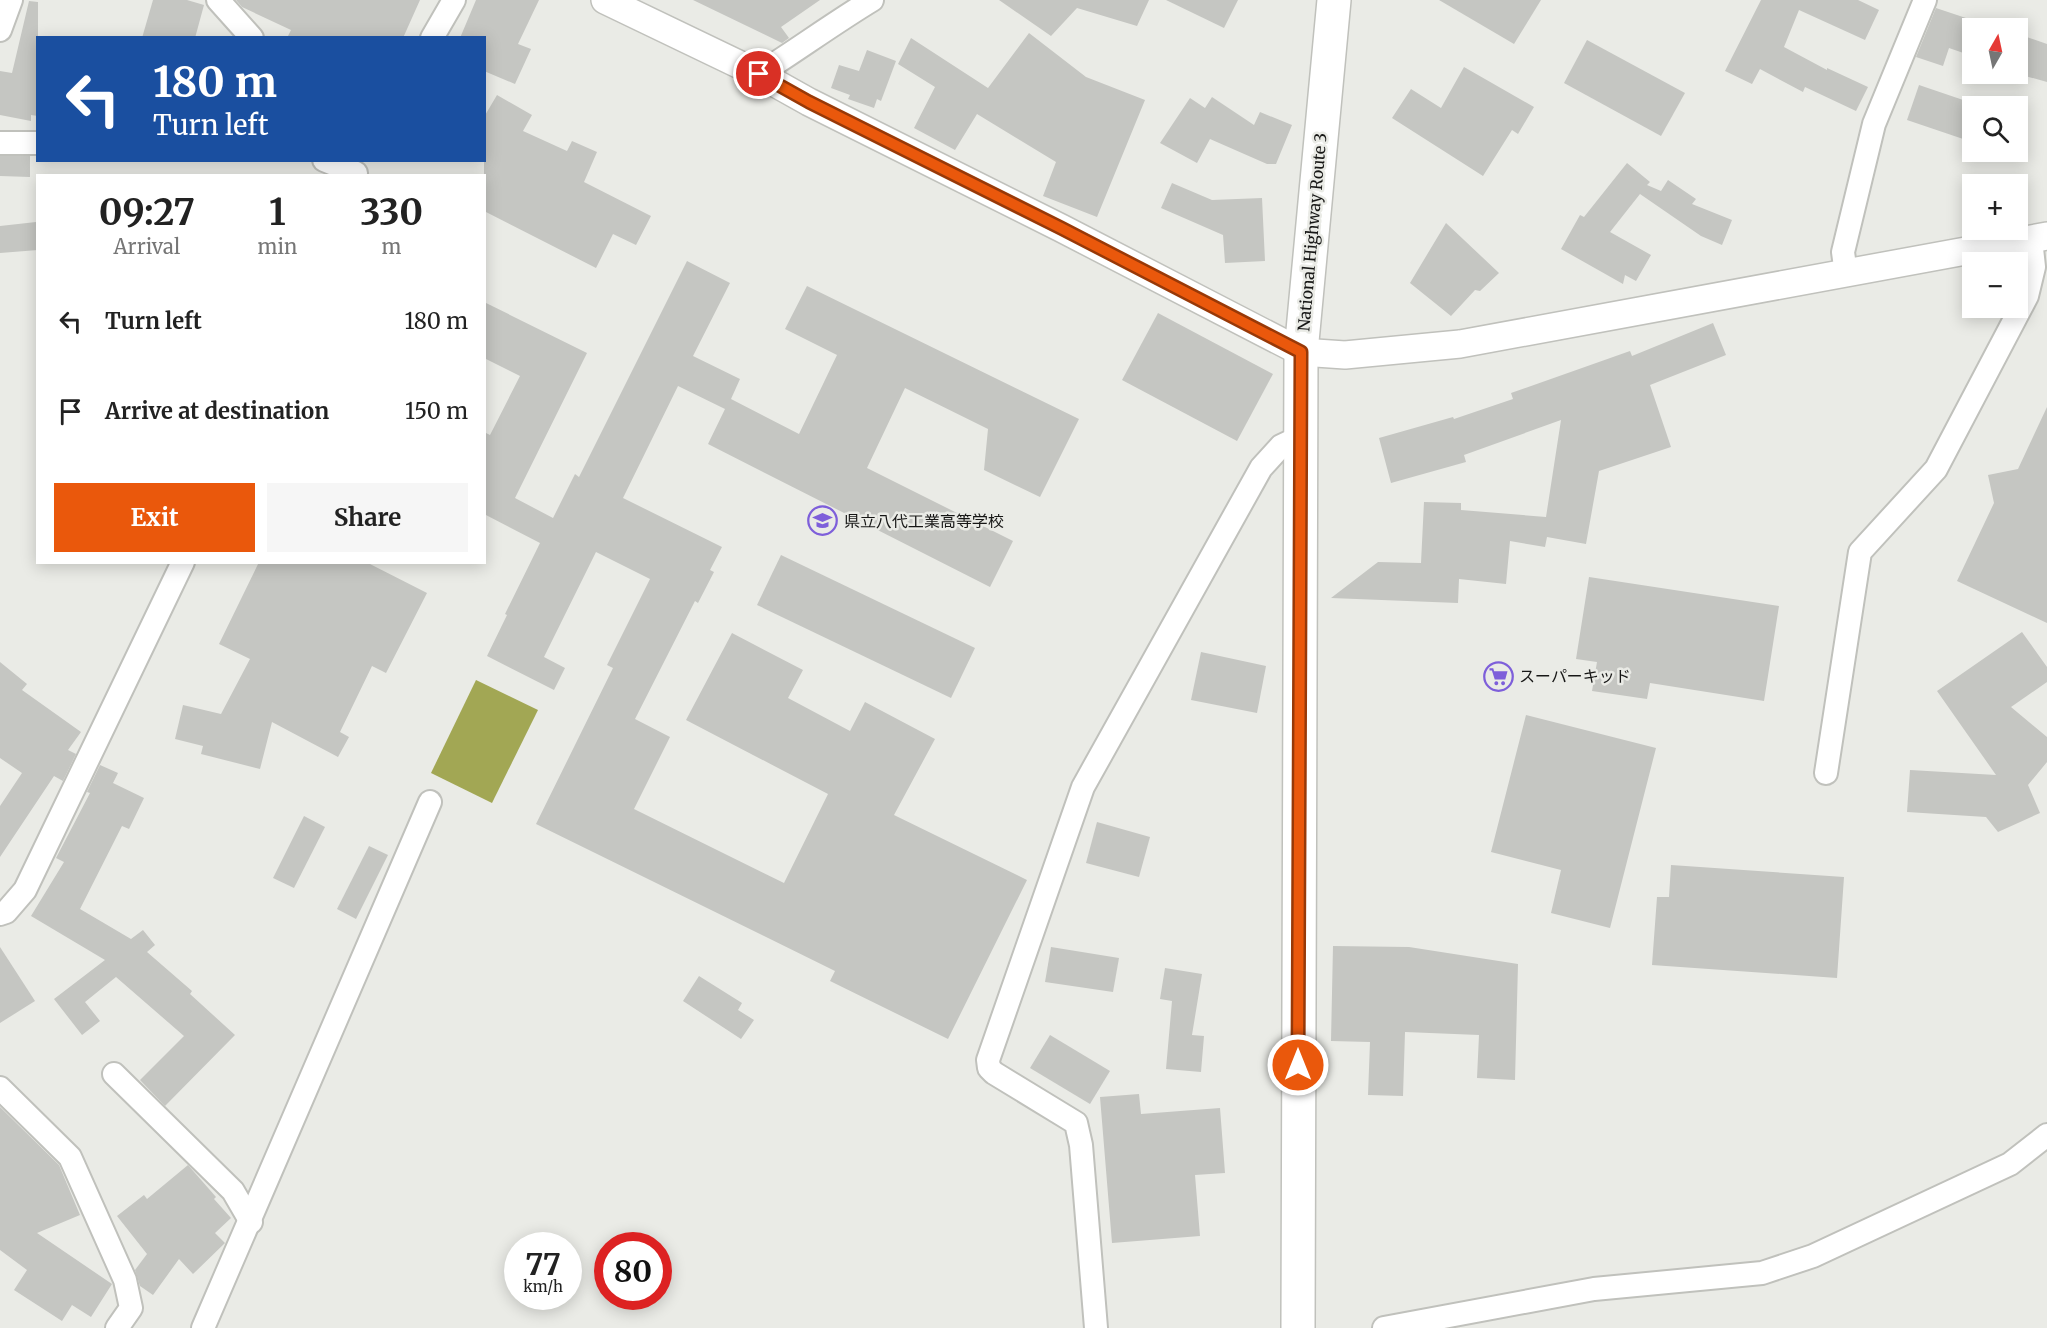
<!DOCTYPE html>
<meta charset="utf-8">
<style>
:root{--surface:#fff;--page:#f6f6f6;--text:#222;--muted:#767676;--accent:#ea580c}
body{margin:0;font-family:Merriweather,"Noto Sans JP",serif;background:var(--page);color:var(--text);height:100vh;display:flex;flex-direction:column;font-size:22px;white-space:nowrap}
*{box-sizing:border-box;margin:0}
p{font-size:20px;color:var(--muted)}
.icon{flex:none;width:33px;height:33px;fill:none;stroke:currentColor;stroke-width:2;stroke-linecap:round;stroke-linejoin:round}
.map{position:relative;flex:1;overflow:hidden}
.details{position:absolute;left:36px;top:174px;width:450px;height:390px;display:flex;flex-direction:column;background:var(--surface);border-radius:0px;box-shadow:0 3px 15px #0003}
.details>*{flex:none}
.guide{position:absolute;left:36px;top:36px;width:450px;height:126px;border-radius:0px;box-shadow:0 3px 15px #0003;background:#1a4fa0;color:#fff;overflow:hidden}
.needle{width:39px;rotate:9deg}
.buttons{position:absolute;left:1962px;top:18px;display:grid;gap:12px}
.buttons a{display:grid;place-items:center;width:66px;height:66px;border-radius:0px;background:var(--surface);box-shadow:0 3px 15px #0003;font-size:30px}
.speed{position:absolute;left:504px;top:1232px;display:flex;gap:12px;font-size:30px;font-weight:700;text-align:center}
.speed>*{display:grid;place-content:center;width:78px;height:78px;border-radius:50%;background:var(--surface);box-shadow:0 3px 15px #0003;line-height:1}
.speed small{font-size:15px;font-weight:400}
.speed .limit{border:9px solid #d22;background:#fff;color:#111}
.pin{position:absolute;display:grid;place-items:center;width:51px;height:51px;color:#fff;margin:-26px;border:3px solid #fff;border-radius:50%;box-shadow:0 2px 6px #0007}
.me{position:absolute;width:66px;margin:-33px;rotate:0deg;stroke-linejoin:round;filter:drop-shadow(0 0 4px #0008)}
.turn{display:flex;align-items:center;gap:21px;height:126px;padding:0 18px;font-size:27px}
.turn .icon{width:78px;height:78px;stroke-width:2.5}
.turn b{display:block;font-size:42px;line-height:51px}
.eta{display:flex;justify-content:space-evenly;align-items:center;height:102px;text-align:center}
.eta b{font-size:36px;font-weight:700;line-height:42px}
.cta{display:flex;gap:12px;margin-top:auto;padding:12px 18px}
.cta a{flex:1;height:69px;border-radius:0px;background:var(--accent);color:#fff;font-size:24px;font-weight:700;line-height:69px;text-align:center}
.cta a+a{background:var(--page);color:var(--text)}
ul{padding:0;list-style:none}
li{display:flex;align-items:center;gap:18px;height:90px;padding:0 18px}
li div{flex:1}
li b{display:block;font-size:22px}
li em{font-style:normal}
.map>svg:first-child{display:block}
</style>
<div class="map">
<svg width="2047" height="1328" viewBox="0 0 2047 1328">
<rect width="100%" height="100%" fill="#eaebe6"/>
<path fill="#a2a754" d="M 476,680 L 538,710 L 492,803 L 431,773 Z"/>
<g fill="#c5c6c2">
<path d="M 153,0 L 187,0 L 204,5 L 195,38 L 142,38 Z"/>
<path d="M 236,0 L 420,0 L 403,38 L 287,38 L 291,30 L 242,7 Z"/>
<path d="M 476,0 L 539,0 L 518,44 L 531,49 L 515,84 L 484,71 L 484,38 L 460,38 Z"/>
<path d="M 693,0 L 820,0 L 781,27 L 789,38 L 782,43 Z"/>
<path d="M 999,0 L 1149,0 L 1137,26 L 1077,8 L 1051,36 Z"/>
<path d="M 1166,0 L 1238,0 L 1224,28 Z"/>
<path d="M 1439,0 L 1541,0 L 1514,44 Z"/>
<path d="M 1761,0 L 1858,0 L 1879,10 L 1865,40 L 1799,10 L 1784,47 L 1827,70 L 1827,68 L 1868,87 L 1856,111 L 1805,87 L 1803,92 L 1760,69 L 1752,84 L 1725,71 Z"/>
<path d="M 29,1 L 38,2 L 38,116 L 31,115 L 31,121 L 0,115 L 0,71 L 12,73 Z"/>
<path d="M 1936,8 L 1972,20 L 1972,56 L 1949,48 L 1943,66 L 1916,57 Z"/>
<path d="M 1029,33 L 1086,77 L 1145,100 L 1097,217 L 1043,196 L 1056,162 L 977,114 L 955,150 L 914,128 L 935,87 L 898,64 L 911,38 L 988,88 Z"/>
<path d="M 2018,34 L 2047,44 L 2047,82 L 2018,74 Z"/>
<path d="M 1587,40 L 1685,93 L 1661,136 L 1564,83 Z"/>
<path d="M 867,50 L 896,61 L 881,101 L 877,99 L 874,108 L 848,99 L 850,95 L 831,88 L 839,65 L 859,71 Z"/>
<path d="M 1464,67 L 1534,107 L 1518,134 L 1512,130 L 1483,176 L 1392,118 L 1411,89 L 1441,108 Z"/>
<path d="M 1919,85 L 1972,103 L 1972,142 L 1907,120 Z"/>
<path d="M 497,95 L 532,115 L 523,131 L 567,151 L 572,141 L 597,152 L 584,182 L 651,216 L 636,245 L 613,234 L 596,268 L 484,211 L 484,117 Z"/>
<path d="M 1212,97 L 1254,125 L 1260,112 L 1292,125 L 1276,164 L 1267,164 L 1210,139 L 1197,163 L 1160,143 L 1190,98 L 1205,108 Z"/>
<path d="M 0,156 L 30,156 L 30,177 L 0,176 Z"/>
<path d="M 1627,163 L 1650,182 L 1647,185 L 1661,191 L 1668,180 L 1696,199 L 1692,204 L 1732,220 L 1722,245 L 1701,236 L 1640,194 L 1610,232 L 1651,255 L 1636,281 L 1625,275 L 1623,284 L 1561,249 L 1580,215 L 1584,217 Z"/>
<path d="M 1172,183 L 1212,200 L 1262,198 L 1265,261 L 1225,263 L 1223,235 L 1161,208 Z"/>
<path d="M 36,222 L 38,250 L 0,253 L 0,226 Z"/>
<path d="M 1446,223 L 1499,273 L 1480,291 L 1475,290 L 1451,316 L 1410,283 Z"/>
<path d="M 687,261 L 730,283 L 693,356 L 740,379 L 731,399 L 799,434 L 837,355 L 785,329 L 807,286 L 1079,419 L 1040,497 L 984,470 L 988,429 L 905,388 L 867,468 L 1013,541 L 990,587 L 708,444 L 725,409 L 678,386 L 623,498 L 722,547 L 710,570 L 714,572 L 698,603 L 695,601 L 635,719 L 670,737 L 634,809 L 784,883 L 828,794 L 686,720 L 732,633 L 803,670 L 788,698 L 850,731 L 865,702 L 935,739 L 894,815 L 1027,880 L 948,1039 L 830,981 L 835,971 L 536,824 L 613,668 L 607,665 L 650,579 L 596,552 L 544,657 L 565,668 L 554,690 L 487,656 L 507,615 L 505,614 L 540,543 L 484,514 L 484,432 L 490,435 L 520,376 L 484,358 L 484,302 L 587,353 L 515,498 L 553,518 L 575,474 L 579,477 Z"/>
<path d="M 1158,313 L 1273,374 L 1237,441 L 1122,380 Z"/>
<path d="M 1713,323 L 1726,355 L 1650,385 L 1671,447 L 1599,471 L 1586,544 L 1547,537 L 1545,547 L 1510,541 L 1506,584 L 1459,579 L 1458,603 L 1331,598 L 1378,562 L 1421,563 L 1424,502 L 1461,503 L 1461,510 L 1546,517 L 1561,420 L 1464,455 L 1466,462 L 1391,483 L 1379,438 L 1453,417 L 1454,419 L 1513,399 L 1511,393 L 1630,351 L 1632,356 Z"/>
<path d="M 2047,407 L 2047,623 L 1957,581 L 1994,503 L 1988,475 L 2018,469 Z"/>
<path d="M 781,555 L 975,648 L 951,698 L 757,605 Z"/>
<path d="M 259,562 L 366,562 L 427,593 L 386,673 L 372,666 L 340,732 L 349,737 L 338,757 L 272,722 L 260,769 L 201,754 L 203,746 L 175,739 L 183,705 L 221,714 L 250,659 L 219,644 Z"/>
<path d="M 1589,577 L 1779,606 L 1764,701 L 1650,683 L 1647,699 L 1592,691 L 1597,662 L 1576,659 Z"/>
<path d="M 2022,632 L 2047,667 L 2047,682 L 2011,707 L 2047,737 L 2047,762 L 2028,785 L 2040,813 L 1998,832 L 1986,817 L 1907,812 L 1910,770 L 1996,775 L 1937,691 Z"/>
<path d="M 1201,652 L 1266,666 L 1257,713 L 1191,700 Z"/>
<path d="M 0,662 L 27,684 L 22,690 L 81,732 L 68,750 L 76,754 L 63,781 L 54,776 L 0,857 L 0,806 L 22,773 L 0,758 Z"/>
<path d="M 1526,715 L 1656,748 L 1610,928 L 1551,913 L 1561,870 L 1491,852 Z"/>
<path d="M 100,765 L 118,773 L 113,783 L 144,798 L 129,829 L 122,826 L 80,909 L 131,939 L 143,930 L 155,945 L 147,952 L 192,991 L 190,994 L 235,1035 L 165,1106 L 140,1080 L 184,1036 L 116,977 L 85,1002 L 100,1021 L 82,1035 L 54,999 L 105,960 L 31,916 L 64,862 L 56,858 L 90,793 L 87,792 Z"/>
<path d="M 304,816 L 325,827 L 294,888 L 273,878 Z"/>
<path d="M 1097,822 L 1150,837 L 1139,877 L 1086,863 Z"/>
<path d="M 369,846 L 388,855 L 356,919 L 337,909 Z"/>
<path d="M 1671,865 L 1844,877 L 1837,978 L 1652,965 L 1657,897 L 1669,897 Z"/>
<path d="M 1333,946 L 1409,947 L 1518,964 L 1515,1080 L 1477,1078 L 1479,1035 L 1405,1032 L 1403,1096 L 1368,1095 L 1370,1042 L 1331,1041 Z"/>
<path d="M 0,947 L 35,1001 L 0,1023 Z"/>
<path d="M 1051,947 L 1119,958 L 1113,992 L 1045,982 Z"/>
<path d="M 1165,968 L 1202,974 L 1192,1035 L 1204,1036 L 1201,1072 L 1166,1069 L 1172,1001 L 1160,999 Z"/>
<path d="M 699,976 L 742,1003 L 738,1010 L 754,1020 L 741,1039 L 683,1001 Z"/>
<path d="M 1050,1035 L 1110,1071 L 1090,1104 L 1030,1068 Z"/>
<path d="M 1139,1094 L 1141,1114 L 1220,1108 L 1225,1173 L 1195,1175 L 1200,1236 L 1112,1243 L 1100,1097 Z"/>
<path d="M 0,1107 L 59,1165 L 80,1215 L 37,1233 L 112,1284 L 91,1317 L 72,1305 L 62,1321 L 14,1290 L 27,1270 L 0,1250 Z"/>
<path d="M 188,1165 L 216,1197 L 214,1199 L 231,1218 L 215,1233 L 225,1243 L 193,1274 L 179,1259 L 153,1295 L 140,1286 L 135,1270 L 147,1254 L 117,1216 L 144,1195 L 147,1199 Z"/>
</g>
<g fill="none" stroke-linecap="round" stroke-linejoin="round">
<defs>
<g id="minor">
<path d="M 218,0 L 252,38"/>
<path d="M 0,30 L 11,0"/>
<path d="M 432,38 L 454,0"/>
<path d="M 759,74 C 797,50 834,23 872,0"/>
<path d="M 0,143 L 38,143"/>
<path d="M 324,160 L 356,173"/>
<path d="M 1846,274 L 1843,252 L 1874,124 L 1925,0"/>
<path d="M 1826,773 L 1860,552 L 1936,469 L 2027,296 L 2034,267 L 2031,239"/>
<path d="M 0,914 L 6,912 L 25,890 L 183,562"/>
<path d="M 114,1074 L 233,1191 L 251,1222"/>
<path d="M 0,1088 L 70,1157 L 125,1280 L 131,1308 L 117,1328"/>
<path d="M 203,1328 L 430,802"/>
<path d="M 1096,1328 L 1081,1145 L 1076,1123 L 994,1073 L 989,1068 L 988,1060 L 1083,787 L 1261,468 L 1281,446 L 1300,437"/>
<path d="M 1384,1328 L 1594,1289 L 1762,1273 L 1813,1256 L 2010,1164 L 2047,1135"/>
</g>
<path id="tertiary" d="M 605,0 L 759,74 L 809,102 L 1061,228 L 1301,352 L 1345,355 L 1460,344 L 2047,236"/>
<path id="trunk" d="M 1298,1328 L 1301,352 L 1334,0"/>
</defs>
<use href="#minor" stroke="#c0c1bc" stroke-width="26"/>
<use href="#tertiary" stroke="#c0c1bc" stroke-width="30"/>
<use href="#trunk" stroke="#c0c1bc" stroke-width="36"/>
<use href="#minor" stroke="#fff" stroke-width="22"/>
<use href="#tertiary" stroke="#fff" stroke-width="27"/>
<use href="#trunk" stroke="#fff" stroke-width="33"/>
</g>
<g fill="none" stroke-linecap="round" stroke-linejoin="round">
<defs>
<path id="route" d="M 759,74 L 809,102 L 1061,228 L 1301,352 L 1298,1065"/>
</defs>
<use href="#route" stroke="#983908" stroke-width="15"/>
<use href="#route" stroke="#ea580c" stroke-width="10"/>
</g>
<defs>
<symbol id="school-ring" viewBox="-11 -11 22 22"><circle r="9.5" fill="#eaebe6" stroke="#7e5fda" stroke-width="1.5"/><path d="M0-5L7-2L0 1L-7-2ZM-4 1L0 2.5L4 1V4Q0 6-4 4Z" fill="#7e5fda"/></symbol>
<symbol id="supermarket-ring" viewBox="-11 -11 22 22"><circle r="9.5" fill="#eaebe6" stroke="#7e5fda" stroke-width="1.5"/><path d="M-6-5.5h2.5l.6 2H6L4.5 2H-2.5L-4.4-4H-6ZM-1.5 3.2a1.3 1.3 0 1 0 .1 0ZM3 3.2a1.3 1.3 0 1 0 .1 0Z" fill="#7e5fda"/></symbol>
</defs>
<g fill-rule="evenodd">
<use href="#school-ring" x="806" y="504" width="33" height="33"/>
<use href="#supermarket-ring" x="1482" y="660" width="33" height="33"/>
</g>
<g text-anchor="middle" stroke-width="5" stroke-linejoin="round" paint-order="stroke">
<g font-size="16" fill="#171716" stroke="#eaebe6">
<text transform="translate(1312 232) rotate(-85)" y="6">National Highway Route 3</text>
</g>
<g font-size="16" fill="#171716" stroke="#eaebe6" text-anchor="start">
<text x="844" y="527">県立八代工業高等学校</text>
<text x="1519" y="682">スーパーキッド</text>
</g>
</g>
</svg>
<div class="buttons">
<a><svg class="needle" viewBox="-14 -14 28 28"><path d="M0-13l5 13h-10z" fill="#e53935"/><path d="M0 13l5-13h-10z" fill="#767676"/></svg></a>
<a><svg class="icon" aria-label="search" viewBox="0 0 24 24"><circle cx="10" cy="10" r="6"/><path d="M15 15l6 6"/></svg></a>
<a>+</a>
<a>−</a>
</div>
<div class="speed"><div>77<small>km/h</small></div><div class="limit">80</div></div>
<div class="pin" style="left:759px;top:74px;background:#d93025"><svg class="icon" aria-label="arrive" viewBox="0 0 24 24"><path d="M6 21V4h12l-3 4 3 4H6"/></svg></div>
<svg class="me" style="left:1298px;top:1065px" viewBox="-20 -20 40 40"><circle r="17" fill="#ea580c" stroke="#fff" stroke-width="3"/><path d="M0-11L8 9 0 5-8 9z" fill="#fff"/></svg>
<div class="guide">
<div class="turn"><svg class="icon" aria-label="left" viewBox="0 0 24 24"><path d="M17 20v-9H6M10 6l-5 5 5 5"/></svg><div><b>180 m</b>Turn left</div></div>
</div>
<section class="details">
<div class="eta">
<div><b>09:27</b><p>Arrival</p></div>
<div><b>1</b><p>min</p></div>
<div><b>330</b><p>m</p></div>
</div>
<ul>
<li><svg class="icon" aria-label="left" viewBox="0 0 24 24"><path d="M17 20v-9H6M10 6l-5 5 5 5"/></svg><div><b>Turn left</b></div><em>180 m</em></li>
<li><svg class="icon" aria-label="arrive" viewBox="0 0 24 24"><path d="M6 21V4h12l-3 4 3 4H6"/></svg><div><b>Arrive at destination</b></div><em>150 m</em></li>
</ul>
<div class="cta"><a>Exit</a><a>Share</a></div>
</section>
</div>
